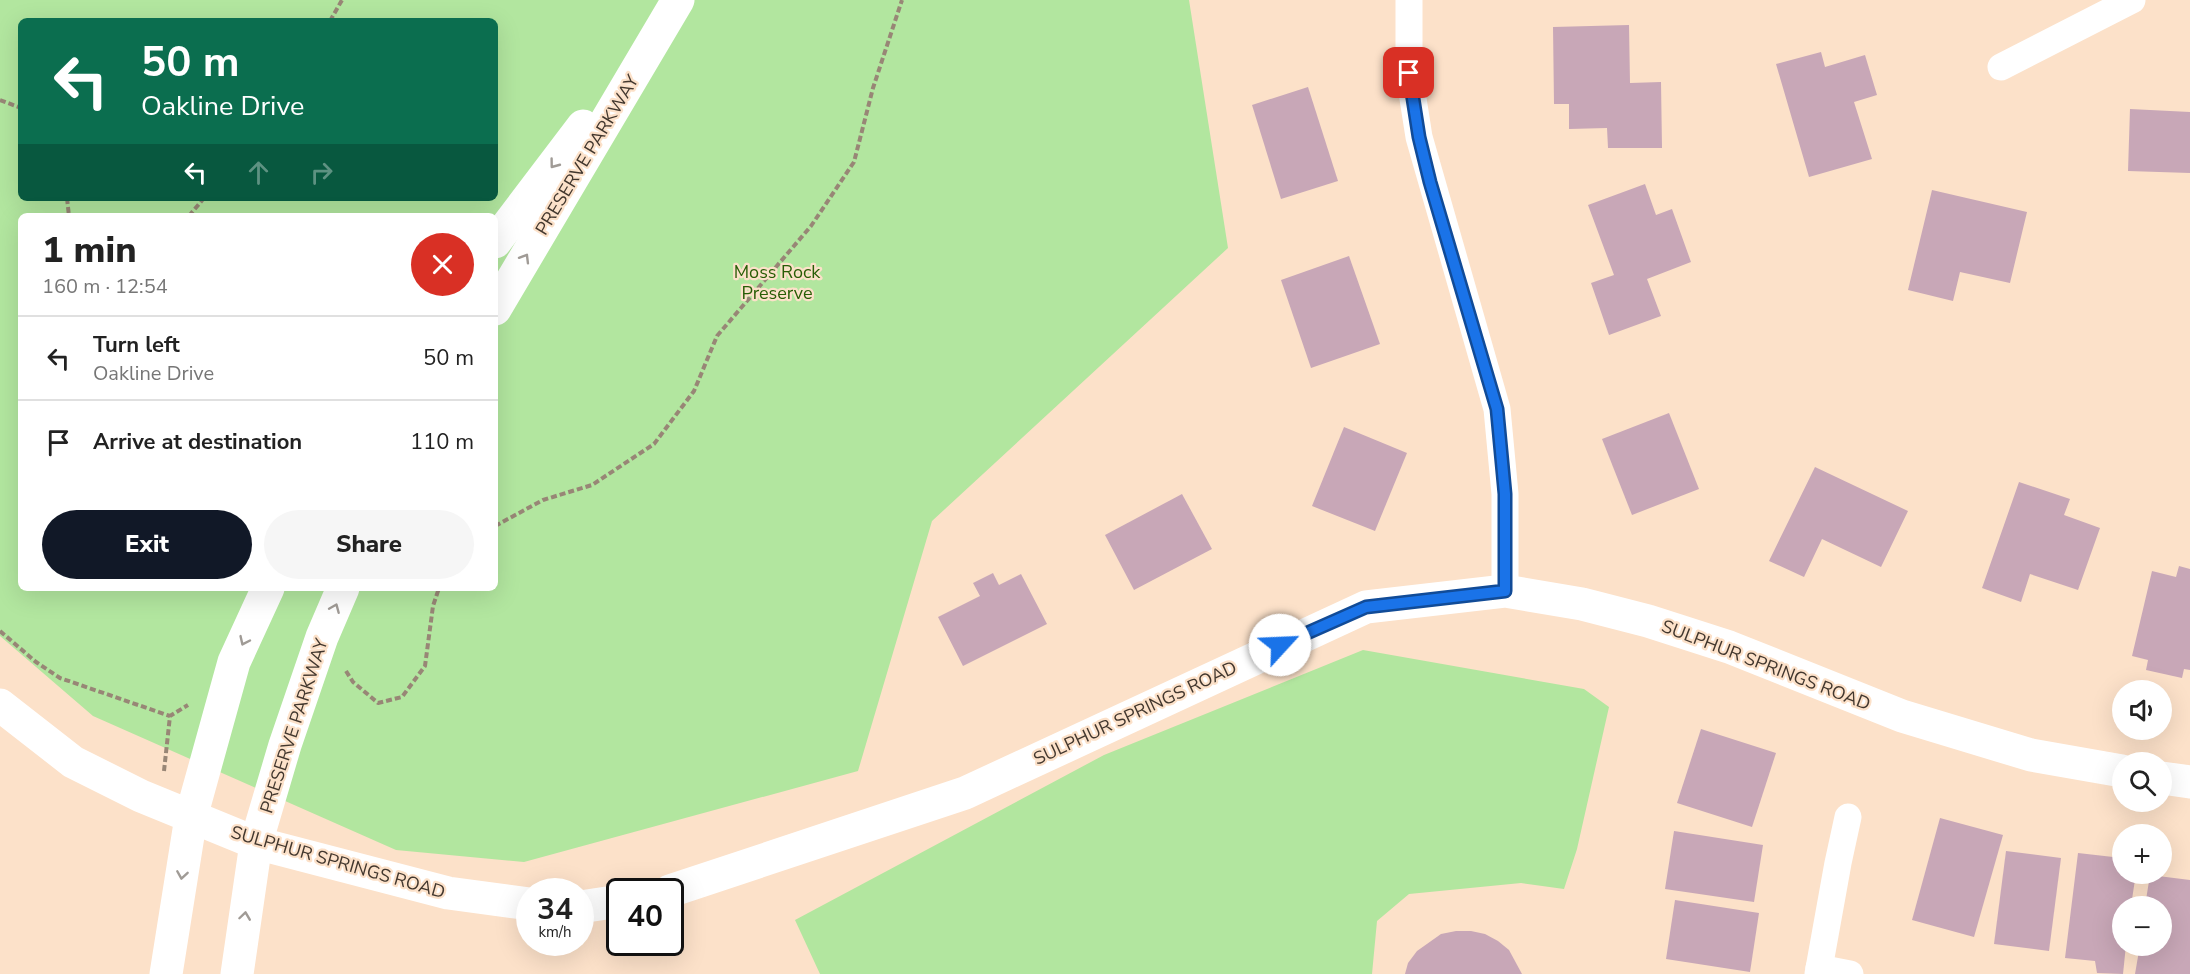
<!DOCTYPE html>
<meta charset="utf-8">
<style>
:root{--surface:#fff;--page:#f6f6f6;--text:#222;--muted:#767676;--line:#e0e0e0;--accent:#111827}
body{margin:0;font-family:"Nunito Sans",sans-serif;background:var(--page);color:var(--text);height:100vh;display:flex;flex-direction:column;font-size:22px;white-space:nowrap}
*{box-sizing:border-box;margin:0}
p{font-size:20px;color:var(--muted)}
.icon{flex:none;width:33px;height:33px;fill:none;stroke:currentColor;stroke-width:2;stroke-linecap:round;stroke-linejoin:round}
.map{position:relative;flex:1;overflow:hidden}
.panel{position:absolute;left:18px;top:213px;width:480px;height:378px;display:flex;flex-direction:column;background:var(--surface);border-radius:9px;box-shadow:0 6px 24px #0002}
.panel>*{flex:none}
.guide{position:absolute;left:18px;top:18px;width:480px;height:183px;border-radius:9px;box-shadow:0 6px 24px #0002;background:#0b6e4f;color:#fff;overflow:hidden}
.controls{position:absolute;left:2112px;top:680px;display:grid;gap:12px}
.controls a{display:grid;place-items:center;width:60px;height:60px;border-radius:50%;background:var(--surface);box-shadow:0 6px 24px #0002;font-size:30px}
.speed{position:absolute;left:516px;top:878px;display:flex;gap:12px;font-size:30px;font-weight:700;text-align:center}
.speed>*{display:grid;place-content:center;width:78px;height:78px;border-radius:50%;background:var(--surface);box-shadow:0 6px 24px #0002;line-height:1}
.speed small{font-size:15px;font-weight:400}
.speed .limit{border:3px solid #111;border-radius:9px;background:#fff;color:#111}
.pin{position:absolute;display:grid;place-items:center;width:51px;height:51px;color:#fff;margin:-26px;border-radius:12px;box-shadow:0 3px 9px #0006}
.me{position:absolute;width:66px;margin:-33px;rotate:65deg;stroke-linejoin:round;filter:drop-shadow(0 0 4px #0008)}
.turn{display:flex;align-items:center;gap:21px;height:126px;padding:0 24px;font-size:27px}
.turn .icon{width:78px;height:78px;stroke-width:2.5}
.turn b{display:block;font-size:42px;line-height:51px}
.lanes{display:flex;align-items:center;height:57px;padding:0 24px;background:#0003;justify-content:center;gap:30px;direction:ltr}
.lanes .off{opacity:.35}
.round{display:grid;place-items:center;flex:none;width:63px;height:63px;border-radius:32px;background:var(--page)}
.head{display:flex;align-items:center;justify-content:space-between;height:102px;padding:0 24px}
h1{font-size:36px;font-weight:800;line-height:45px}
.button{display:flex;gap:12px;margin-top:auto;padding:12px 24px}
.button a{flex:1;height:69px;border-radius:36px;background:var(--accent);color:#fff;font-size:24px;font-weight:800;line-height:69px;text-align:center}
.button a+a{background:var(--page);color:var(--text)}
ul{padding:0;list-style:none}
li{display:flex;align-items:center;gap:18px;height:84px;padding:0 24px;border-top:2px solid var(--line)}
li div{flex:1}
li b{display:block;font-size:22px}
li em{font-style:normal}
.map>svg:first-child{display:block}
</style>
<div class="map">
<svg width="2190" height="974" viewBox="0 0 2190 974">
<rect width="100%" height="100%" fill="#fce1c9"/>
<g fill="#b2e69f" fill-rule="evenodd">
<path d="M 0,0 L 1189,0 L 1228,248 L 932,521 L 858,771 L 524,862 L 396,850 L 93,716 L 0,636 ZM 21,21 L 495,21 L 495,198 L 21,198 ZM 21,216 L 495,216 L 495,588 L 21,588 Z"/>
<path d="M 1363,650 L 1584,689 L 1609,707 L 1577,849 L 1564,889 L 1521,883 L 1409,894 L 1377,921 L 1372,974 L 820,974 L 795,920 L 1104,755 Z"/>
</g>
<g fill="#c8a7b7">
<path d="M 1629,25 L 1630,83 L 1661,82 L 1662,148 L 1608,148 L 1607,128 L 1569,129 L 1569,104 L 1554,104 L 1553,27 Z"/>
<path d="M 1821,52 L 1825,67 L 1865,55 L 1877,95 L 1854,102 L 1872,159 L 1809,177 L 1776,64 Z"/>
<path d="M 1308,87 L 1338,181 L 1281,199 L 1252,105 Z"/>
<path d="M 2130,109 L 2190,112 L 2190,173 L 2128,171 Z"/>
<path d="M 1645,184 L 1656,215 L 1672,209 L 1691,262 L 1647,279 L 1661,316 L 1609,335 L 1591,283 L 1614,275 L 1588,205 Z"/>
<path d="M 1932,190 L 2027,212 L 2010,283 L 1960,272 L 1953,301 L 1908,290 Z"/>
<path d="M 1349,256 L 1380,344 L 1311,368 L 1281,280 Z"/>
<path d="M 1669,413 L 1699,489 L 1632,515 L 1602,439 Z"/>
<path d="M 1344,427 L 1407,453 L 1375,531 L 1312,506 Z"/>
<path d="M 1815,467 L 1908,511 L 1881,567 L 1822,539 L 1804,577 L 1769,561 Z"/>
<path d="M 2019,482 L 2070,499 L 2064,515 L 2100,528 L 2078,590 L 2030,574 L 2021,602 L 1982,588 Z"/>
<path d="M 1182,494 L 1212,549 L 1134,590 L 1105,535 Z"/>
<path d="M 2179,566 L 2190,569 L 2190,670 L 2184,669 L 2182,678 L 2146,670 L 2148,660 L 2132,656 L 2152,571 L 2176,577 Z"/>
<path d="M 993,573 L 999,585 L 1021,574 L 1047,624 L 963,666 L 938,617 L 980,596 L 973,583 Z"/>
<path d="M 1701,729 L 1776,753 L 1752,827 L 1677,803 Z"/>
<path d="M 1940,818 L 2003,835 L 1974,937 L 1912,920 Z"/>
<path d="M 1674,831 L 1763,845 L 1754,902 L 1665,889 Z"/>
<path d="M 2006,851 L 2061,858 L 2049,951 L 1994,944 Z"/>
<path d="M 2078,853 L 2122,858 L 2122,873 L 2136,873 L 2131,906 L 2122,906 L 2122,945 L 2126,945 L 2123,974 L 2097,973 L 2095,961 L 2065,958 Z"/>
<path d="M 2150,875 L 2190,880 L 2190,974 L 2135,974 L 2140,945 L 2162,945 L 2162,906 L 2145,906 Z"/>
<path d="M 1675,900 L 1759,913 L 1750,972 L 1666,959 Z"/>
<path d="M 1456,931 L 1471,931 L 1485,934 L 1498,941 L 1509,950 L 1522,974 L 1405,974 L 1408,963 L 1417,951 L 1441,934 Z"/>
</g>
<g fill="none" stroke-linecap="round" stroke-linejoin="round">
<g stroke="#988676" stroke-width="4" stroke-dasharray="6 3" stroke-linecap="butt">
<path d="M 330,21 L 342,0"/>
<path d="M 0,100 L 21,108"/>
<path d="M 67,198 L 69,216"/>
<path d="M 189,216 L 204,198"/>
<path d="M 495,526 L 543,500 L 592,485 L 654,444 L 694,391 L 717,336 L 811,226 L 854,162 L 873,88 L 902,0"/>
<path d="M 0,631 L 36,662 L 60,678 L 170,716"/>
<path d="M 346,671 L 353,682 L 378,703 L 402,697 L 425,666 L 433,606 L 439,588"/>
<path d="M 164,771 L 170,716 L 188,705"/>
</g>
<g stroke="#fff" stroke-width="27">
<path d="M 1409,0 L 1409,73 L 1419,137 L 1497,409 L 1505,494 L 1505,591"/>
<path d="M 2001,67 L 2132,0"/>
<path d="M 1819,968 L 1850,974"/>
<path d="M 1818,974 L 1838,863 L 1848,817"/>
</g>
<g stroke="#fff" stroke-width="33">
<path d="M 495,242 L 583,126"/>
<path d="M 495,309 L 678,0"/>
<path d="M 0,705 L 73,762 L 141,796 L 256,843 L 448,893 L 530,904"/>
<path d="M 2162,778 L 2190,782"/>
<path d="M 670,891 L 965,793 L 1366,607 L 1505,591 L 1582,604 L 1648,621 L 1729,647 L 1902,716 L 2031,755 L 2122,771"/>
<path d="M 580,907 L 620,901"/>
<path d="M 166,974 L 191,817 L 234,662 L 268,588"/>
<path d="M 237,974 L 256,843 L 285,745 L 322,637 L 343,588"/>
</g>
</g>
<defs><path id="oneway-chevron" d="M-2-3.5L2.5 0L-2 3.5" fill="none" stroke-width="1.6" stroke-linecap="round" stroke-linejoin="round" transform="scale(1.5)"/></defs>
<g stroke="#a09b96">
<use href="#oneway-chevron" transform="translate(554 164) rotate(127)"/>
<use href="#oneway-chevron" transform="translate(525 258) rotate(-59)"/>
<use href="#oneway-chevron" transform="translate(335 608) rotate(-67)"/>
<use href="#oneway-chevron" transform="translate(244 641) rotate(115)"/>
<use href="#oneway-chevron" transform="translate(182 875) rotate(99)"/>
<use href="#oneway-chevron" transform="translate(245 916) rotate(-82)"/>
</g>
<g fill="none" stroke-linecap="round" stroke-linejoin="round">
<defs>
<path id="route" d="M 1280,645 L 1366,607 L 1505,591 L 1505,494 L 1497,409 L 1430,182 L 1419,137 L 1409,73"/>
</defs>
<use href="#route" stroke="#114b97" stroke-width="15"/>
<use href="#route" stroke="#1a73e8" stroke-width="10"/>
</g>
<g text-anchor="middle" stroke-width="4.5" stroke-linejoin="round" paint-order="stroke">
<g font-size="18" fill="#42372e" stroke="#fce1c9">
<text transform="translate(587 155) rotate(-59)" y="6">PRESERVE PARKWAY</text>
<text transform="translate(1766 665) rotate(21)" y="6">SULPHUR SPRINGS ROAD</text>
<text transform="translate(1135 713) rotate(-25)" y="6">SULPHUR SPRINGS ROAD</text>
<text transform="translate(294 726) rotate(-72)" y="6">PRESERVE PARKWAY</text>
<text transform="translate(338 862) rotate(16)" y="6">SULPHUR SPRINGS ROAD</text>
</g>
<g font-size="18" fill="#275d05" stroke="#fce1c9">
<text x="777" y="278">Moss Rock<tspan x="777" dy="21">Preserve</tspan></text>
</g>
</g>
</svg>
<div class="controls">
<a><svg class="icon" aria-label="sound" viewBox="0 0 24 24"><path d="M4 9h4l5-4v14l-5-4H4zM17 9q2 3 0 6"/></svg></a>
<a><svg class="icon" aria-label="search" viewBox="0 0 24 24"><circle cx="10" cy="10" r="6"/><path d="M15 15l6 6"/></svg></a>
<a>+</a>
<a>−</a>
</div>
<div class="speed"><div>34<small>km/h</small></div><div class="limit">40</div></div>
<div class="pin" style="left:1409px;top:73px;background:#d93025"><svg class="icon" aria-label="arrive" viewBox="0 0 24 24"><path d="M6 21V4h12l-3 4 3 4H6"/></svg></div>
<svg class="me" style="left:1280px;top:645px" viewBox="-20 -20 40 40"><circle r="19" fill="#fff"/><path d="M0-13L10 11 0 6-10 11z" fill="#1a73e8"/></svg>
<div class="guide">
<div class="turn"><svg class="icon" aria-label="left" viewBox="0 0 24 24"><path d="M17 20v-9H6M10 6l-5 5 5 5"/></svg><div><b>50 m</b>Oakline Drive</div></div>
<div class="lanes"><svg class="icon" aria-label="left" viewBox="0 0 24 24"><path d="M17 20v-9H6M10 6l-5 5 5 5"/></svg><svg class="icon off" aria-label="ahead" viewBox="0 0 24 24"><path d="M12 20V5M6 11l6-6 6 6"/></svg><svg class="icon off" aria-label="right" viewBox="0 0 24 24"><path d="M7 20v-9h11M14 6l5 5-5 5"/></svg></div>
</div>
<section class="panel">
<div class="head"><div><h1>1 min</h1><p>160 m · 12:54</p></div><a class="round" style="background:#d93025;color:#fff"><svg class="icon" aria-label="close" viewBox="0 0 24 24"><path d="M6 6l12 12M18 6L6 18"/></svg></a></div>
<ul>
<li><svg class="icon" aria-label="left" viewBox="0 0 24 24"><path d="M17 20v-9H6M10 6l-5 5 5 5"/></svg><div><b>Turn left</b><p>Oakline Drive</p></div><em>50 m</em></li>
<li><svg class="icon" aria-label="arrive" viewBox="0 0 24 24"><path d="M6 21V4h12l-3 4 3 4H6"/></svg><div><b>Arrive at destination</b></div><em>110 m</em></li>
</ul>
<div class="button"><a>Exit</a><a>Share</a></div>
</section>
</div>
